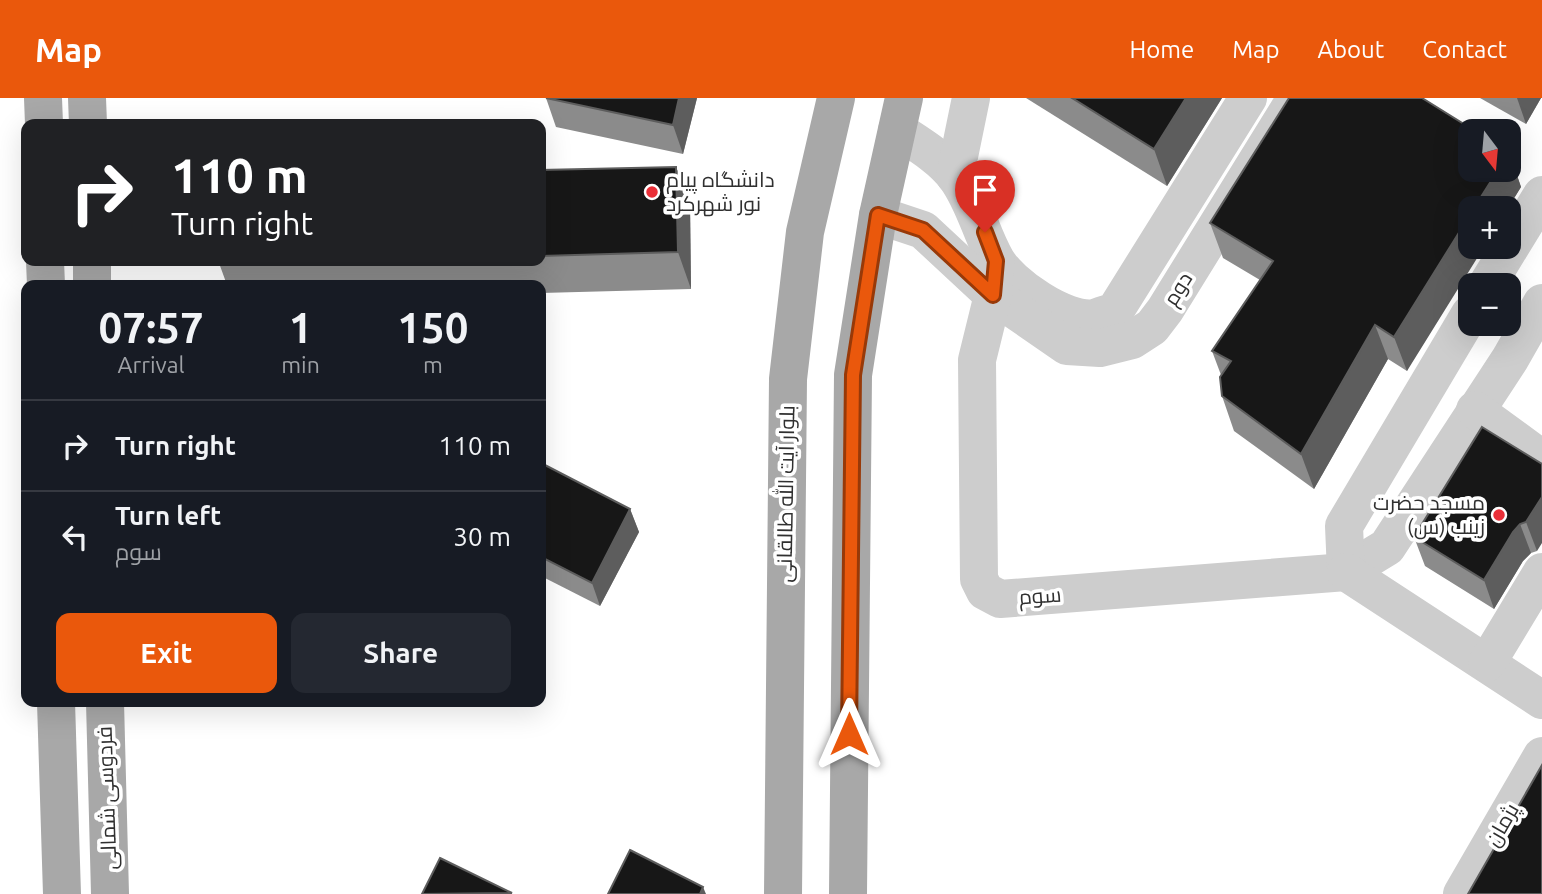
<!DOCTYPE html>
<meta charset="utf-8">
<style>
:root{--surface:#171b24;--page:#242831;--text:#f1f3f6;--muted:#9ea1a6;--line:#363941;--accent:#ea580c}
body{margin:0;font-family:Ubuntu,Cairo,sans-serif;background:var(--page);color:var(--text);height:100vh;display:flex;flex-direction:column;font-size:26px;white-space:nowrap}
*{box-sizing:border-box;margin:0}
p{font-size:23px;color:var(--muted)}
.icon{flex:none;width:38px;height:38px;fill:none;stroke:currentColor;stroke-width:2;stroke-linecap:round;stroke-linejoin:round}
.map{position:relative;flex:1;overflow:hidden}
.drawer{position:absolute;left:21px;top:182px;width:525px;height:427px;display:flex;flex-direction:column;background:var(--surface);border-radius:14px;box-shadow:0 7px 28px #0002}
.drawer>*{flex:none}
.guide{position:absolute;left:21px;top:21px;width:525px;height:147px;border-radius:14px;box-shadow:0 7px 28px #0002;background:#202124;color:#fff;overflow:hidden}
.needle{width:46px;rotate:164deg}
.buttons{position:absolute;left:1458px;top:21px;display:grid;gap:14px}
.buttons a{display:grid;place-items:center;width:63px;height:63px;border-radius:14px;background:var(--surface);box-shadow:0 7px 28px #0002;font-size:35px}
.pin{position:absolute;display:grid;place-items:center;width:60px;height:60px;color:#fff;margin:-72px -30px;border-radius:50% 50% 50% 0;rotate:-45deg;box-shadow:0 0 7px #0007}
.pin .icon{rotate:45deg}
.me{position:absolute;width:77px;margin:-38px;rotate:0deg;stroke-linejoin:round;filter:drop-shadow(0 0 5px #0008)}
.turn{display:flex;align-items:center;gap:24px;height:147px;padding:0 35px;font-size:32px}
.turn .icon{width:91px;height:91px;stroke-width:2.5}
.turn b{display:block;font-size:49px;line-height:60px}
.eta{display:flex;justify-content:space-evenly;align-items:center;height:119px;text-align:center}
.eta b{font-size:42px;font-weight:700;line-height:49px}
.primary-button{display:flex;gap:14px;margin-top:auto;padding:14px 35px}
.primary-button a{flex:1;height:80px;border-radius:14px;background:var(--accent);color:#fff;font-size:28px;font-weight:700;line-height:80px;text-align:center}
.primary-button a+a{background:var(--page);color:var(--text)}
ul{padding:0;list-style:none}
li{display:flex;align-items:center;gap:21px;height:91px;padding:0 35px;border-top:2px solid var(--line)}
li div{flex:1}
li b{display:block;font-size:26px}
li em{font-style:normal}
header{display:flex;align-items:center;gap:42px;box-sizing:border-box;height:98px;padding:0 35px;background:var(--accent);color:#fff}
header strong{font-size:33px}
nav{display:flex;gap:38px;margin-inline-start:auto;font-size:24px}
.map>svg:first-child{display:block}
</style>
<header>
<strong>Map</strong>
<nav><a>Home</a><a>Map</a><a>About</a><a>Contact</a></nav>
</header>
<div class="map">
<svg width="1542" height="796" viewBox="0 0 1542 796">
<rect width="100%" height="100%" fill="#fff"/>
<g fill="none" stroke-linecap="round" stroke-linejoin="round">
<g stroke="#cdcdcd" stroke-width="38">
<path d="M 897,32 C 918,46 941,59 956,79 C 975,105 981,136 996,162 C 1010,186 1065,225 1095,220 C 1101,218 1109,215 1115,213 L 1248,0"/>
<path d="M 955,78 L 971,0"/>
<path d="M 878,117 L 923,132 L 993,197 L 1067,248 L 1100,250 L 1132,242 L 1152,229 L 1165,212 L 1296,0"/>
<path d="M 996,163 L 993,197 L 977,262 L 979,481 L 985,493 L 1000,501 L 1346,474 L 1387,449 L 1510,261 L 1542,205"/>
<path d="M 1487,187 L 1542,97"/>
<path d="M 1475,312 L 1542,361"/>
<path d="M 1346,474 L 1344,428 L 1470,216"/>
<path d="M 1346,474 L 1542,602"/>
<path d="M 1487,565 L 1542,474"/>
<path d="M 1462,796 L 1542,658"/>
</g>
<g stroke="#a8a8a8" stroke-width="38">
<path d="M 43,0 L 44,26"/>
<path d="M 87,0 L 88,26"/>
<path d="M 45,163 L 46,187"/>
<path d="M 92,163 L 92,187"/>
<path d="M 56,604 L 62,796"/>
<path d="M 105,604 L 110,796"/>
<path d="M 783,796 L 788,281 L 805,134 L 836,0"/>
<path d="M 848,796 L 853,277 L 878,117 L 904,0"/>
</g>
</g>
<g fill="#8b8b8b">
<path d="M 546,0 L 697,0 L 683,56 L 556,29 Z"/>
<path d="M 1026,0 L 1222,0 L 1167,88 Z"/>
<path d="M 1480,0 L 1541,0 L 1526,26 Z"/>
<path d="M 1509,54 L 1521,89 L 1508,110 L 1470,110 L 1407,273 L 1388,261 L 1314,391 L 1234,333 L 1222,298 L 1221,277 L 1212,253 L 1260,182 L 1223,160 L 1210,125 Z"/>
<path d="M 676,69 L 690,106 L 691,191 L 541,195 L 541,187 L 227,187 L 219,165 L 219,163 L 541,163 L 541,72 Z"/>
<path d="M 541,365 L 630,411 L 639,434 L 600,508 L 541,478 Z"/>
<path d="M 1542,366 L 1537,453 L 1531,455 L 1523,463 L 1494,511 L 1425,468 L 1414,439 Z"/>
</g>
<g fill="#5d5d5d">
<path d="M 679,0 L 697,0 L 683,56 L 673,27 Z"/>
<path d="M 1186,0 L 1222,0 L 1167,88 L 1154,51 Z"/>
<path d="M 1517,0 L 1541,0 L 1526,26 Z"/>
<path d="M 1509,54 L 1521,89 L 1508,110 L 1474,110 L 1498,72 L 1508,72 Z"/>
<path d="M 676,69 L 690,106 L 691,191 L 678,154 Z"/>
<path d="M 1470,117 L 1470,149 L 1484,149 L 1407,273 L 1394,239 Z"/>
<path d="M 1375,227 L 1388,261 L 1314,391 L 1301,356 Z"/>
<path d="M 1542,399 L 1542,445 L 1537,453 L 1526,424 Z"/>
<path d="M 630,411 L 639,434 L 600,508 L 592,485 Z"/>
<path d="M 1520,426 L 1531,455 L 1523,463 L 1494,511 L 1484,482 L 1513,434 Z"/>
<path d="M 703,789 L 706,796 L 700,796 Z"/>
</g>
<g fill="#171717" stroke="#5d5d5d" stroke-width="2">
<path d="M 546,0 L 679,0 L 673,27 Z"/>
<path d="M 1072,0 L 1186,0 L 1154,51 Z"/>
<path d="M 1289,0 L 1422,0 L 1475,33 L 1470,33 L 1470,72 L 1498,72 L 1474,110 L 1470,110 L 1470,117 L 1394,239 L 1375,227 L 1301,356 L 1222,298 L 1220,279 L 1231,263 L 1212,253 L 1273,163 L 1210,125 Z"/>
<path d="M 676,69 L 678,154 L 541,158 L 541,72 Z"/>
<path d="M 219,163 L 325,163 L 219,165 Z"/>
<path d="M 1482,329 L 1542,366 L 1542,399 L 1526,424 L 1520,426 L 1513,434 L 1484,482 L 1414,439 Z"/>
<path d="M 541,365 L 630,411 L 592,485 L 541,459 Z"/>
<path d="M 1542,667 L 1542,796 L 1468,796 Z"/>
<path d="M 630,752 L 703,789 L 700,796 L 608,796 Z"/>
<path d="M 440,760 L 512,795 L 422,796 Z"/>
</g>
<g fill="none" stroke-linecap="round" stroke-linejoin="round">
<defs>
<path id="route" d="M 849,636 L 853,277 L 878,117 L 923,132 L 993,197 L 996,163 L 985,134"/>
</defs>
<use href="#route" stroke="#983908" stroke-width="18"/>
<use href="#route" stroke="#ea580c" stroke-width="12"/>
</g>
<g fill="#ea2f38" stroke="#fff" stroke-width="2.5">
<circle cx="652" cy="94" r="7"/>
<circle cx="1499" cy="417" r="7"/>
</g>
<g text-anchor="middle" stroke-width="7" stroke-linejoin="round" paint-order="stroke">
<g font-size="21" fill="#303030" stroke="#fff" text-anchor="start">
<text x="666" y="89">دانشگاه پیام<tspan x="666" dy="24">نور شهرکرد</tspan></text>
<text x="1485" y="412" text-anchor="end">مسجد حضرت<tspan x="1485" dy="24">زینب (س)</tspan></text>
</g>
<g font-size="21" fill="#303030" stroke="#fff">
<text transform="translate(1178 191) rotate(-58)" y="7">دوم</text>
<text transform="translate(786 396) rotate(-89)" y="7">بلوار آیت الله طالقانی</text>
<text transform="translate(1040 498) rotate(-4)" y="7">سوم</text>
<text transform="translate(107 700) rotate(-92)" y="7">فردوسی شمالی</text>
<text transform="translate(1502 727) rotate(-60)" y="7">پژمان</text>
</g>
</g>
</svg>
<div class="buttons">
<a><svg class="needle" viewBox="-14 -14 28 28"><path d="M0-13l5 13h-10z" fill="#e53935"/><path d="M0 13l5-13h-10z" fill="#9ea1a6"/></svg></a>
<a>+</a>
<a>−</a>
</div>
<div class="pin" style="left:985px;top:134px;background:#d93025"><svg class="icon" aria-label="arrive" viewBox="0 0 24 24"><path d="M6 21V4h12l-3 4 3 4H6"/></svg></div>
<svg class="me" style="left:849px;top:636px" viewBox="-20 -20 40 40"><path d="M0-17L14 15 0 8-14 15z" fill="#ea580c" stroke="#fff" stroke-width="4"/></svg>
<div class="guide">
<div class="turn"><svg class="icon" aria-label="right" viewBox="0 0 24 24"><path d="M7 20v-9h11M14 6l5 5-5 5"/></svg><div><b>110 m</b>Turn right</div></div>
</div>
<section class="drawer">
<div class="eta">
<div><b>07:57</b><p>Arrival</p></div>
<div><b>1</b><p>min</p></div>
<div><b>150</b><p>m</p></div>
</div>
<ul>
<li><svg class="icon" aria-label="right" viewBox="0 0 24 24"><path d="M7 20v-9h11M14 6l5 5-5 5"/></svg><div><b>Turn right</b></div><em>110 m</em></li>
<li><svg class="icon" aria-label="left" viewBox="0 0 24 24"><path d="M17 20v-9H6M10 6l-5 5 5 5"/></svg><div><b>Turn left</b><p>سوم</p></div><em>30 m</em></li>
</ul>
<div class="primary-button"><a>Exit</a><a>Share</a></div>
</section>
</div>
